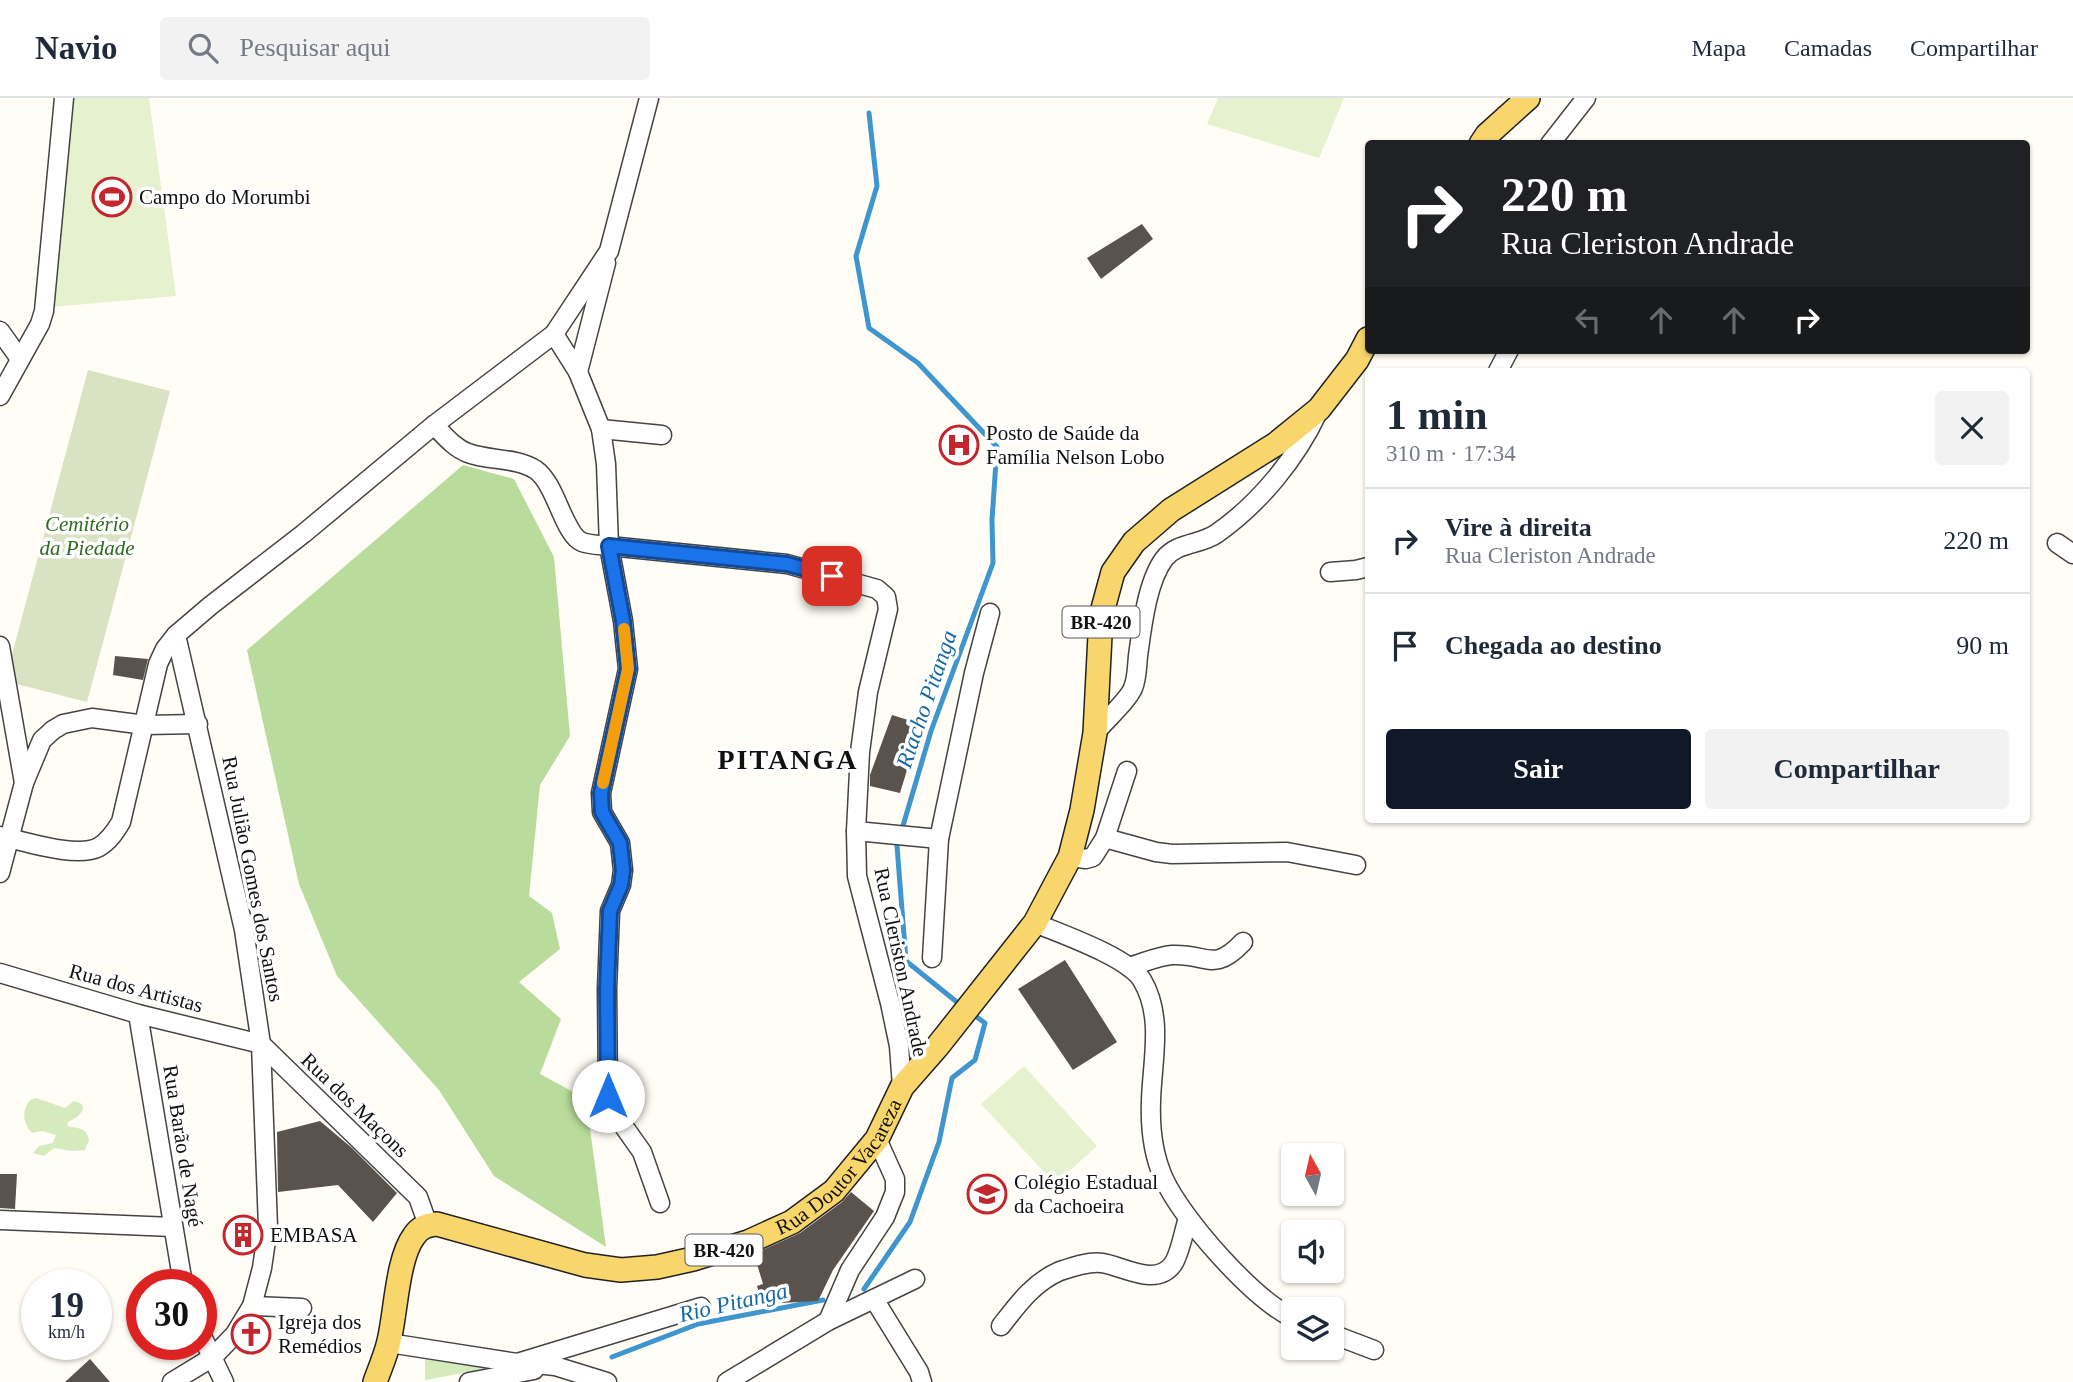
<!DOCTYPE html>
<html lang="pt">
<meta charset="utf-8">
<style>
:root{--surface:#fff;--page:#f2f2f3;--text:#1f2937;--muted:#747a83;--line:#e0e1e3;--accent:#111827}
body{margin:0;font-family:Georgia,serif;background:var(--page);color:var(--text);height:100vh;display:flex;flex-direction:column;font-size:26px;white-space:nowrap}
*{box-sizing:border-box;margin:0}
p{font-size:23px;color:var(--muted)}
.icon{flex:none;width:38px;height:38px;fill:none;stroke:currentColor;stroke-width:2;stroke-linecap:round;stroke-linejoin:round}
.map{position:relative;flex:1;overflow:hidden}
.panel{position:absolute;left:1365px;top:270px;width:665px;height:455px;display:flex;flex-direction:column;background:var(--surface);border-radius:7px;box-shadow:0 2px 5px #0004}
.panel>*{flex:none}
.hud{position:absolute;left:1365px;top:42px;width:665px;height:214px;border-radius:7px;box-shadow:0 2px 5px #0004;background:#202124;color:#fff;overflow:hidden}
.needle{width:46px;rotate:352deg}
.controls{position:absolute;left:1281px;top:1045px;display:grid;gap:14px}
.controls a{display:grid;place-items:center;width:63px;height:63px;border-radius:7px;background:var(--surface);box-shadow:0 2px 5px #0004;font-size:35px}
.speed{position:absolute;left:21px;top:1171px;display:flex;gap:14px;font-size:35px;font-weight:700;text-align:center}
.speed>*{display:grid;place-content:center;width:91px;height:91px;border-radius:50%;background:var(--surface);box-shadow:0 2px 5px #0004;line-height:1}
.speed small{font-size:18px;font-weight:400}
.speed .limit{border:10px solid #d22;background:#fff;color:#111}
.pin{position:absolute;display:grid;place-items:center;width:60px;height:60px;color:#fff;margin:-30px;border-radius:14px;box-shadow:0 4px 10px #0006}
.me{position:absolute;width:77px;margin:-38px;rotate:0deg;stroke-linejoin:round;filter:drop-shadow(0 0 5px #0008)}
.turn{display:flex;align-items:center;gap:24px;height:147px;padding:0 21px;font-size:32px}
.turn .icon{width:91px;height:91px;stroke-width:2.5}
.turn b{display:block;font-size:49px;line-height:60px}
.lanes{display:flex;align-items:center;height:66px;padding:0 21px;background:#0003;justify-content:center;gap:35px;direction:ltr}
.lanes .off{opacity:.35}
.round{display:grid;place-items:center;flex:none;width:74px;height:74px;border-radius:7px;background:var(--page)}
.headline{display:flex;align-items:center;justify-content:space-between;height:119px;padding:0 21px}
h1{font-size:42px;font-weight:800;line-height:52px}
.button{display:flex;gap:14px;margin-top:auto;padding:14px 21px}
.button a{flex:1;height:80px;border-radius:7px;background:var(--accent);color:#fff;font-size:28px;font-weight:800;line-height:80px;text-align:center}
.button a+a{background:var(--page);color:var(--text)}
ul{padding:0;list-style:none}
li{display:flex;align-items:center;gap:21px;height:105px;padding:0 21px;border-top:2px solid var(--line)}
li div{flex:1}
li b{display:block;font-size:26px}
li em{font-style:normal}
header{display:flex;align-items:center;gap:42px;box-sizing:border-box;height:98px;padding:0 35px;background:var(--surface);border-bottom:2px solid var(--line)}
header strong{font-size:33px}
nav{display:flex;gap:38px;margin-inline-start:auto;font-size:24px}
.search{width:490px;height:63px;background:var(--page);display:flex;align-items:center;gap:18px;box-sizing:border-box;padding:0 24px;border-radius:7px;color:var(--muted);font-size:26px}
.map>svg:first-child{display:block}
</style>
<header>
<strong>Navio</strong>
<div class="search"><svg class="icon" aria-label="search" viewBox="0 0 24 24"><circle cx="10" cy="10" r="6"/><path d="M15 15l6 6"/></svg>Pesquisar aqui</div>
<nav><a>Mapa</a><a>Camadas</a><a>Compartilhar</a></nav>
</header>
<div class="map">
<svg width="2073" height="1284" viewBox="0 0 2073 1284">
<rect width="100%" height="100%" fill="#fffdf5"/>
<g fill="#d5ebbd">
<path d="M 36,1000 L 65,1010 L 74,1003 L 82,1006 L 83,1012 L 78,1018 L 67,1025 L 68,1028 C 79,1031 86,1029 89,1042 L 85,1052 L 72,1053 L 54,1050 L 44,1058 L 33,1055 L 39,1048 L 53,1045 L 56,1037 L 42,1033 L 32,1035 C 23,1025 21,1013 30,1002 Z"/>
<path d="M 425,1258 L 517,1265 L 425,1282 Z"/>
</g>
<path fill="#b9dc9c" d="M 463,367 L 514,381 L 554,459 L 570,638 L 540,687 L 529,798 L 552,815 L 560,851 L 519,884 L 561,921 L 540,976 L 586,1001 L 606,1149 L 494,1078 L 439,992 L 337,878 L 299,786 L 247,552 Z"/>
<path fill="#d9e3c4" d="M 88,272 L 170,293 L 87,604 L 5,583 Z"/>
<g fill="#e6f2cf">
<path d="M 69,0 L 149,0 L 176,198 L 52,209 Z"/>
<path d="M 1218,0 L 1344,0 L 1319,60 L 1207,26 Z"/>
<path d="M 1024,968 L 1097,1048 L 1055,1086 L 981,1006 Z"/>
</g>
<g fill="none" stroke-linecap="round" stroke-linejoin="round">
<g stroke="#3f96cf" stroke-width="5">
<path d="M 869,15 L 877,88 L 856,158 L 869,230 L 918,265 L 997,349 L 992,422 L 993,465 L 931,633 L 897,748 L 906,863 L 963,909"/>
<path d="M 864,1191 L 910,1124 L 939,1044 L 952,980 L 975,962 L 985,925 L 971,915"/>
<path d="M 612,1259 L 698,1226 L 823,1202"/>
</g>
</g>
<g fill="#5a524d">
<path d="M 1142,126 L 1153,141 L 1101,181 L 1087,160 Z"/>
<path d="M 115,558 L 148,561 L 143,582 L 113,577 Z"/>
<path d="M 892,617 L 921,626 L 900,695 L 870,688 L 870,677 Z"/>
<path d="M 1065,862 L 1117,944 L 1073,972 L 1018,891 Z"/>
<path d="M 320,1023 L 352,1050 L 397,1095 L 373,1124 L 338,1087 L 278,1094 L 277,1034 Z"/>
<path d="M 0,1076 L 17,1076 L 15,1111 L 0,1110 Z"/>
<path d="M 851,1094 L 874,1113 L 833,1172 L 818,1203 L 762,1206 L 757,1188 L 763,1186 L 754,1156 L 800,1135 L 842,1104 Z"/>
<path d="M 256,1122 L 253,1150 L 229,1147 L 225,1126 Z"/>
<path d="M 90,1261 L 110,1284 L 65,1284 Z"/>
</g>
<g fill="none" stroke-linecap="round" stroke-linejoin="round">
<defs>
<g id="minor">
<path d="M 1550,46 L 1586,0"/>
<path d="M 0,233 L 20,261"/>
<path d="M 554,236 L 578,274 L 606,165"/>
<path d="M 1498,273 L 1509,252"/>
<path d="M 0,298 L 40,226 L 44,213 L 64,0"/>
<path d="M 434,327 C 444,337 454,350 468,355 C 489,363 516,359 536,372 C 556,386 564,437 582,444 C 590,447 601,447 609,448 L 606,366 L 601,331 L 578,274"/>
<path d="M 601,331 L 662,337"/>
<path d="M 2057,445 L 2073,456"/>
<path d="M 1330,474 L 1356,472 L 1368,469"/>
<path d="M 0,548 L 24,685"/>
<path d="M 1095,635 C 1104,624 1129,601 1133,590 C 1137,581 1137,568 1138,558 C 1142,529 1147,484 1164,461 C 1177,444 1200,447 1216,436 C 1259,406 1296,361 1318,314"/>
<path d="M 856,733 L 939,741"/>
<path d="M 0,738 C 24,743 77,761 99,749 C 109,743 115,734 121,724 L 158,566 L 165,551 L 176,537 L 210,508 L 303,436 L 434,327 L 554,236 L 609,153 L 649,0"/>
<path d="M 1105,740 L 1156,754 L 1172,756 L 1287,754 L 1356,767"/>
<path d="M 1070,759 L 1086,761 L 1093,759 L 1105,740 L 1127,673"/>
<path d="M 0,775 L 24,685 L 42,642 L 53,632 L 63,626 L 92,620 L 145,627 L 198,626"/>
<path d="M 1035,825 C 1061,836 1128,859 1142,882 C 1164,919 1152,963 1151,1003 C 1150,1029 1153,1057 1164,1081 C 1183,1122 1253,1201 1293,1220"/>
<path d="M 932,860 L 939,741 L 974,575 L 990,515"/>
<path d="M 1129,869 C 1143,865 1158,858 1172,857 C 1207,855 1213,876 1243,844"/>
<path d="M 0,875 L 138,916 L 261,946"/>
<path d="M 138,916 L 183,1186"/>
<path d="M 261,946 L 418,1099 L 428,1127"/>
<path d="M 660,1105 L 642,1054 L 613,1013 L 608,998 L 607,891 L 610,813 L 621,787 L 623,772 L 620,745 L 602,714 L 601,695 L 628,571 L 623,523 L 609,448 L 787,466 L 877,491 L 886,499 L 888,511 L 868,594 L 860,654 L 856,733 L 857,778 L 890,905 L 899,948 L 902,989"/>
<path d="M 0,1122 L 173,1129"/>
<path d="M 874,1201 L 919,1274 L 922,1284"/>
<path d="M 252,1208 L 302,1210"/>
<path d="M 828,1223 L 850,1172 L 885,1119 L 895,1094 L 895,1081 L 877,1041"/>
<path d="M 1001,1228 C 1018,1206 1034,1184 1060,1173 C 1072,1169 1089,1163 1102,1165 C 1123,1168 1156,1190 1173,1166 C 1180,1156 1184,1132 1188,1120"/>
<path d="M 201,1236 L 224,1284"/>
<path d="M 1332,1236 L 1374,1252"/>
<path d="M 389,1245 L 517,1265 L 701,1209"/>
<path d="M 526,1265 L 555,1268 L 607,1284"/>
<path d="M 172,1284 L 213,1259 L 235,1236 L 252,1208 L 262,1170 L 268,1129 L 261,946 L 244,832 L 176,537"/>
<path d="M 469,1284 L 534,1272"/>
<path d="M 727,1284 L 828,1223 L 915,1181"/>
</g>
<g id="major">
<path d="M 1481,46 L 1487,37 L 1528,0"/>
<path id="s1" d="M 375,1284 C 380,1270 386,1257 389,1243 C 396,1214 397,1161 414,1138 C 420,1129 427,1127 437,1126 L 585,1167 L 621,1172 L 657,1169 L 693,1161 L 748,1144 L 792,1124 L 834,1093 L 877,1041 L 902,989 L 937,949 L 1035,825 L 1070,759 L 1082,712 L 1095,635 L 1101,518 L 1113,474 L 1134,444 L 1171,412 L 1276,346 L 1319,311 L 1357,262 L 1368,241"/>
</g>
</defs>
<use href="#minor" stroke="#444" stroke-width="21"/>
<use href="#major" stroke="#222" stroke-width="26"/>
<use href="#minor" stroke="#fff" stroke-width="18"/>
<use href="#major" stroke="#f9d66b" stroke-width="23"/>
</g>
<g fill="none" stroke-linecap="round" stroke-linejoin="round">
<defs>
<path id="route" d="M 608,998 L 607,891 L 610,813 L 621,787 L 623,772 L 620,745 L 602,714 L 601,695 L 628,571 L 623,523 L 609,448 L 787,466 L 832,478"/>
</defs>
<use href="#route" stroke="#114b97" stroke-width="18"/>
<use href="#route" stroke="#1a73e8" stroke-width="12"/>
<path stroke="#f59e0b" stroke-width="12" d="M 603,685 L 628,571 L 624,531"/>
</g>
<defs>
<symbol id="stadium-ring" viewBox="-11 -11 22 22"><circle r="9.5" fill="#fff" stroke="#c4262e" stroke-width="1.5"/><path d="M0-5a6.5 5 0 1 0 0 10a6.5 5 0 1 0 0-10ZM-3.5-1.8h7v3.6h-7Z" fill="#c4262e"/></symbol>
<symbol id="hospital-ring" viewBox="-11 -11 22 22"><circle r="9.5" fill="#fff" stroke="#c4262e" stroke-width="1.5"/><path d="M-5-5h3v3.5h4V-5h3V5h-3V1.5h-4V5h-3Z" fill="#c4262e"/></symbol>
<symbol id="school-ring" viewBox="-11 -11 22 22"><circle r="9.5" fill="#fff" stroke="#c4262e" stroke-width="1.5"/><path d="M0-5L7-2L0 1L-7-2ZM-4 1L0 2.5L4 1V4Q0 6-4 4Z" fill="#c4262e"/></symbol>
<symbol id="building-ring" viewBox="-11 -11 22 22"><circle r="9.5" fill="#fff" stroke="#c4262e" stroke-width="1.5"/><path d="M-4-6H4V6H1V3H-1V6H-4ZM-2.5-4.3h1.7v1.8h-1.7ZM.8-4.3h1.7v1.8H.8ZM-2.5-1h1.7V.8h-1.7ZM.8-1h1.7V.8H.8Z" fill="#c4262e"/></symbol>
<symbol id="church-ring" viewBox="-11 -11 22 22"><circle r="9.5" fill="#fff" stroke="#c4262e" stroke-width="1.5"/><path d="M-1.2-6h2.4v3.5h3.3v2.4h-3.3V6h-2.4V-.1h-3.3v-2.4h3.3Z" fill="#c4262e"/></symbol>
</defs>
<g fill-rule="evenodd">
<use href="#stadium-ring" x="90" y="77" width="44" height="44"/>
<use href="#hospital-ring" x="937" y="325" width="44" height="44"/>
<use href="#school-ring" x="965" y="1074" width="44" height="44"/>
<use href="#building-ring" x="221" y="1115" width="44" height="44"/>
<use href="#church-ring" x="229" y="1214" width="44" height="44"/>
</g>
<g text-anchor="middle" stroke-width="7" stroke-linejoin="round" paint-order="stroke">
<g fill="#fff" stroke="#585858" stroke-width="2">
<rect x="1062.5" y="508.5" width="77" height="31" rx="5"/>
<rect x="685.5" y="1136.5" width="77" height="31" rx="5"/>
</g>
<g font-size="19" font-weight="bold" fill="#111">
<text x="1101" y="531">BR-420</text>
<text x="724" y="1159">BR-420</text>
</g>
<g font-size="21" fill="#111" stroke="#fff" text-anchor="start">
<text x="139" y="106">Campo do Morumbi</text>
<text x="986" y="342">Posto de Saúde da<tspan x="986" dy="24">Família Nelson Lobo</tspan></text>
<text x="1014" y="1091">Colégio Estadual<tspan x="1014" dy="24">da Cachoeira</tspan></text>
<text x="270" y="1144">EMBASA</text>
<text x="278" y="1231">Igreja dos<tspan x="278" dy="24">Remédios</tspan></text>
</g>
<g font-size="21" font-style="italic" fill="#2f6b1f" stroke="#fff">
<text x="87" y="433">Cemitério<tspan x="87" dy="24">da Piedade</tspan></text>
</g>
<g font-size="21" fill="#111" stroke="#fff">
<text transform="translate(253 781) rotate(79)" y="7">Rua Julião Gomes dos Santos</text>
<text transform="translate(901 864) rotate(78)" y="7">Rua Cleriston Andrade</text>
<text transform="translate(136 890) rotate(15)" y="7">Rua dos Artistas</text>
<text transform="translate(355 1007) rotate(44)" y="7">Rua dos Maçons</text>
<text transform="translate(183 1048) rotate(81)" y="7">Rua Barão de Nagé</text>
<text dy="7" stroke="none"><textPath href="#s1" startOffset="621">Rua Doutor Vacareza</textPath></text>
</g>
<g font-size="23" font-style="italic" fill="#1768a6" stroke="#fff">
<text transform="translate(926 601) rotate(-71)" y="8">Riacho Pitanga</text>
<text transform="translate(733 1204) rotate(-13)" y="8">Rio Pitanga</text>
</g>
<g font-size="28" font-weight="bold" letter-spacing="2" fill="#111" stroke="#fff">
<text x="788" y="671">PITANGA</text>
</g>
</g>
</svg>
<div class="controls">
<a><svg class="needle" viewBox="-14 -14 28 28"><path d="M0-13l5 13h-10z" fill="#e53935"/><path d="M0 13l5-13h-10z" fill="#747a83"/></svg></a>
<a><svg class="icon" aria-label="sound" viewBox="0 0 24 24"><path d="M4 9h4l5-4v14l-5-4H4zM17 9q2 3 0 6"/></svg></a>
<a><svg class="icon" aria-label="layers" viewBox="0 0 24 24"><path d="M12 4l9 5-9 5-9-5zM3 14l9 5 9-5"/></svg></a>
</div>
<div class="speed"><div>19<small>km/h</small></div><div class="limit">30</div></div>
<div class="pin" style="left:832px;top:478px;background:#d93025"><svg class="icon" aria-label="arrive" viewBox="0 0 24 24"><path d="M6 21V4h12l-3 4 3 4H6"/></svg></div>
<svg class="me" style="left:608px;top:998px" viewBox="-20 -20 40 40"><circle r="19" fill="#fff"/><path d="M0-13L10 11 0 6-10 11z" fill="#1a73e8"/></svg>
<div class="hud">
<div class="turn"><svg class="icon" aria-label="right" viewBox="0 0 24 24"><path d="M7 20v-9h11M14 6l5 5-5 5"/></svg><div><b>220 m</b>Rua Cleriston Andrade</div></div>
<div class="lanes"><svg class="icon off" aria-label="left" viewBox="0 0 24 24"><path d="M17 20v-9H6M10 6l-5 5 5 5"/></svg><svg class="icon off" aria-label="ahead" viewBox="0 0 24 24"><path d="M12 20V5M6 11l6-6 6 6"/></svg><svg class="icon off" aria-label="ahead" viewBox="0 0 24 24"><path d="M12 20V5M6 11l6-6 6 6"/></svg><svg class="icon" aria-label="right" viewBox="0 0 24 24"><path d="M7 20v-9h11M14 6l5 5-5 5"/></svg></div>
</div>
<section class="panel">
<div class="headline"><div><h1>1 min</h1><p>310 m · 17:34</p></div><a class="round"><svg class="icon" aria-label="close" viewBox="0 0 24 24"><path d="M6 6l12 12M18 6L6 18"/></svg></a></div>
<ul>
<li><svg class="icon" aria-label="right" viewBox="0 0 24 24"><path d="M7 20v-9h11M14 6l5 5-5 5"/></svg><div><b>Vire à direita</b><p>Rua Cleriston Andrade</p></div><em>220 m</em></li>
<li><svg class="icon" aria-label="arrive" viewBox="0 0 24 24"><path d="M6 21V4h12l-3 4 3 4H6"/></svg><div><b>Chegada ao destino</b></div><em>90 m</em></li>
</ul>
<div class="button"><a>Sair</a><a>Compartilhar</a></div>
</section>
</div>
